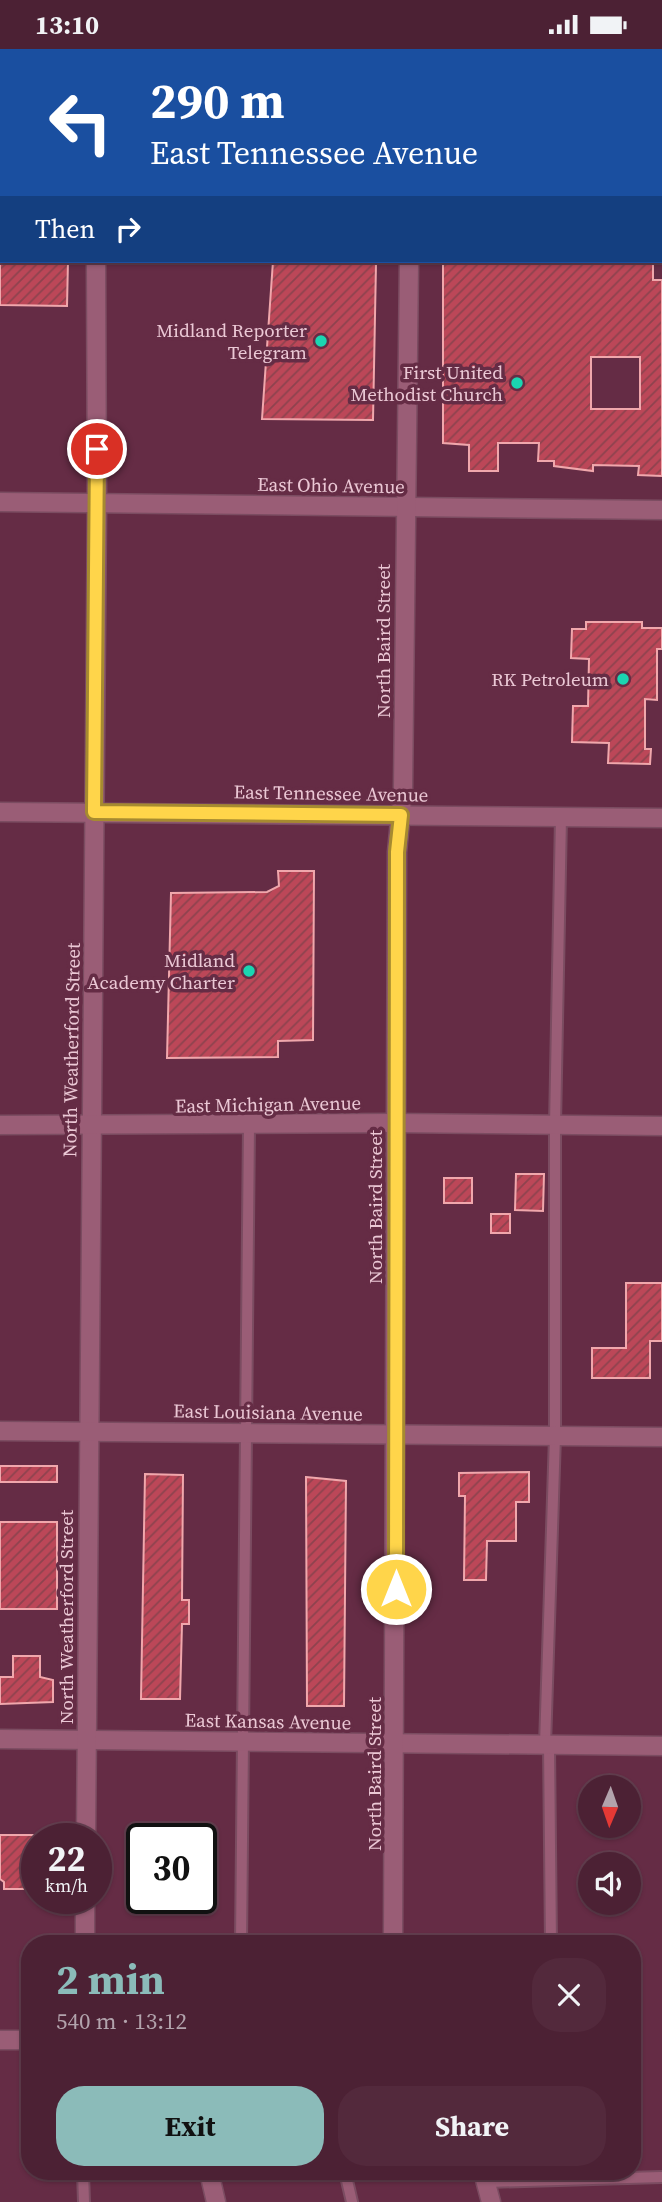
<!DOCTYPE html>
<meta charset="utf-8">
<style>
:root{--surface:#4c2134;--page:#53293c;--text:#f1f3f6;--muted:#b2a3ac;--line:#633e4f;--accent:#8bbbb9}
body{margin:0;font-family:"Source Serif 4",serif;background:var(--page);color:var(--text);height:100vh;display:flex;flex-direction:column;font-size:26px;white-space:nowrap}
*{box-sizing:border-box;margin:0}
p{font-size:23px;color:var(--muted)}
.icon{flex:none;width:38px;height:38px;fill:none;stroke:currentColor;stroke-width:2;stroke-linecap:round;stroke-linejoin:round}
.map{position:relative;flex:1;overflow:hidden}
.panel{position:absolute;left:21px;top:1886px;width:620px;height:245px;display:flex;flex-direction:column;background:var(--surface);border-radius:28px;box-shadow:0 2px 5px #0004,0 0 0 2px var(--line)}
.panel>*{flex:none}
.top-card{position:absolute;left:0px;top:0px;width:663px;height:214px;box-shadow:0 2px 5px #0004,0 0 0 2px var(--line);background:#1a4fa0;color:#fff;overflow:hidden}
.needle{width:46px;rotate:182deg}
.fabs{position:absolute;left:578px;top:1726px;display:grid;gap:14px}
.fabs a{display:grid;place-items:center;width:63px;height:63px;border-radius:50%;background:var(--surface);box-shadow:0 2px 5px #0004,0 0 0 2px var(--line);font-size:35px}
.speed{position:absolute;left:21px;top:1774px;display:flex;gap:14px;font-size:35px;font-weight:700;text-align:center}
.speed>*{display:grid;place-content:center;width:91px;height:91px;border-radius:50%;background:var(--surface);box-shadow:0 2px 5px #0004,0 0 0 2px var(--line);line-height:1}
.speed small{font-size:18px;font-weight:400}
.speed .limit{border:4px solid #111;border-radius:10px;background:#fff;color:#111}
.pin{position:absolute;display:grid;place-items:center;width:60px;height:60px;color:#fff;margin:-30px;border:4px solid #fff;border-radius:50%;box-shadow:0 2px 7px #0007}
.me{position:absolute;width:77px;margin:-38px;rotate:0deg;stroke-linejoin:round;filter:drop-shadow(0 0 5px #0008)}
.turn{display:flex;align-items:center;gap:24px;height:147px;padding:0 35px;font-size:32px}
.turn .icon{width:91px;height:91px;stroke-width:2.5}
.turn b{display:block;font-size:49px;line-height:60px}
.then{display:flex;align-items:center;height:66px;padding:0 35px;background:#0003;gap:14px;font-size:26px}
.round{display:grid;place-items:center;flex:none;width:74px;height:74px;border-radius:28px;background:var(--page)}
.overview{display:flex;align-items:center;justify-content:space-between;height:119px;padding:0 35px}
h1{font-size:42px;font-weight:700;line-height:52px;color:var(--accent)}
.cta{display:flex;gap:14px;margin-top:auto;padding:14px 35px}
.cta a{flex:1;height:80px;border-radius:28px;background:var(--accent);color:#111;font-size:28px;font-weight:700;line-height:80px;text-align:center}
.cta a+a{background:var(--page);color:var(--text)}
.status{display:flex;justify-content:space-between;align-items:center;height:49px;padding:0 35px;background:var(--surface);direction:ltr}
.status svg{height:19px;fill:currentColor}
.map>svg:first-child{display:block}
</style>
<div class="status"><b>13:10</b><svg viewBox="0 0 49 12"><path d="M0 12V9h3v3zM5 12V6h3v6zM10 12V3h3v9zM15 12V0h3v12zM26 1h20v11H26zM47 4h2v5h-2z"/></svg></div>
<div class="map">
<svg width="662" height="2153" viewBox="0 0 662 2153">
<defs>
<pattern id="building-hatch" width="6" height="6" patternUnits="userSpaceOnUse" patternTransform="scale(1.75)"><rect width="6" height="6" fill="#bc4758"/><path d="M-1 1l2-2M0 6l6-6M5 7l2-2" fill="none" stroke="#8d434e"/></pattern>
</defs>
<rect width="100%" height="100%" fill="#652c45"/>
<g fill="url(#building-hatch)" stroke="#f0a7ac" stroke-width="2" fill-rule="evenodd">
<path d="M 0,212 L 68,212 L 67,257 L 0,256 Z"/>
<path d="M 273,212 L 376,215 L 373,371 L 262,370 Z"/>
<path d="M 443,212 L 653,212 L 653,231 L 662,231 L 662,427 L 638,426 L 639,417 L 593,416 L 593,422 L 554,417 L 554,412 L 538,412 L 539,394 L 498,394 L 498,422 L 469,422 L 469,396 L 443,394 ZM 591,308 L 640,308 L 640,360 L 591,360 Z"/>
<path d="M 586,573 L 642,573 L 642,579 L 662,579 L 662,600 L 657,600 L 657,651 L 645,650 L 645,700 L 651,700 L 650,715 L 608,714 L 609,694 L 572,693 L 573,657 L 588,657 L 589,610 L 571,609 L 572,580 L 586,580 Z"/>
<path d="M 278,822 L 314,822 L 313,991 L 278,992 L 278,1008 L 167,1009 L 171,844 L 267,843 L 279,837 Z"/>
<path d="M 516,1125 L 544,1125 L 543,1162 L 515,1161 Z"/>
<rect x="444" y="1129" width="28" height="25"/>
<rect x="491" y="1165" width="19" height="19"/>
<path d="M 626,1234 L 662,1234 L 662,1292 L 650,1292 L 650,1329 L 592,1329 L 592,1299 L 626,1299 Z"/>
<rect x="0" y="1417" width="57" height="16"/>
<path d="M 529,1423 L 529,1453 L 516,1453 L 516,1492 L 487,1492 L 486,1531 L 464,1531 L 465,1447 L 459,1447 L 459,1424 Z"/>
<path d="M 145,1425 L 183,1426 L 182,1551 L 189,1551 L 189,1575 L 182,1575 L 180,1650 L 141,1650 Z"/>
<path d="M 306,1428 L 346,1432 L 344,1657 L 307,1657 Z"/>
<rect x="0" y="1473" width="57" height="87"/>
<path d="M 13,1607 L 40,1607 L 40,1628 L 53,1631 L 53,1653 L 0,1655 L 0,1628 L 13,1628 Z"/>
<path d="M 0,1786 L 37,1786 L 32,1840 L 4,1840 L 4,1833 L 0,1830 Z"/>
</g>
<g fill="none" stroke-linecap="round" stroke-linejoin="round">
<defs>
<g id="service">
<path d="M 529,0 L 529,2"/>
<path d="M 260,2 L 260,0"/>
<path d="M 415,2 L 415,0"/>
<path d="M 471,2 L 471,0"/>
<path d="M 0,81 L 2,81"/>
<path d="M 545,1696 L 555,1387 L 555,1076 L 561,768"/>
<path d="M 549,1696 L 551,1895"/>
<path d="M 241,1895 L 249,1076"/>
<path d="M 83,2123 L 84,2153"/>
<path d="M 345,2123 L 352,2153"/>
<path d="M 486,2133 L 662,2128"/>
</g>
<g id="minor">
<path d="M 99,2 L 99,0"/>
<path d="M 0,453 L 662,461"/>
<path d="M 0,763 L 662,769"/>
<path d="M 0,1690 L 662,1697"/>
<path d="M 86,1790 L 97,454 L 96,212"/>
<path d="M 85,1895 L 85,1850"/>
<path d="M 393,1895 L 397,803 L 403,741 L 409,212"/>
<path d="M 0,1991 L 30,1991"/>
<path d="M 209,2123 L 216,2153"/>
<path d="M 483,2123 L 491,2153"/>
</g>
<g id="tertiary">
<path d="M 0,1076 L 396,1074 L 662,1077"/>
<path d="M 0,1382 L 662,1388"/>
</g>
<path id="secondary" d="M 0,141 L 2,141"/>
</defs>
<use href="#service" stroke="#7b4c61" stroke-width="14"/>
<use href="#minor" stroke="#7b4c61" stroke-width="21"/>
<use href="#tertiary" stroke="#7b4c61" stroke-width="21"/>
<use href="#secondary" stroke="#7b4c61" stroke-width="21"/>
<use href="#service" stroke="#9a5d76" stroke-width="10"/>
<use href="#minor" stroke="#9a5d76" stroke-width="18"/>
<use href="#tertiary" stroke="#9a5d76" stroke-width="18"/>
<use href="#secondary" stroke="#78779c" stroke-width="18"/>
</g>
<g fill="none" stroke-linecap="round" stroke-linejoin="round">
<defs>
<path id="route" d="M 97,400 L 94,763 L 401,766 L 397,803 L 396,1540"/>
</defs>
<use href="#route" stroke="#a68a30" stroke-width="18"/>
<use href="#route" stroke="#ffd54a" stroke-width="12"/>
</g>
<g fill="#1bd5b1" stroke="#652c45" stroke-width="2.5">
<circle cx="321" cy="292" r="7"/>
<circle cx="517" cy="334" r="7"/>
<circle cx="623" cy="630" r="7"/>
<circle cx="249" cy="922" r="7"/>
</g>
<g text-anchor="middle" stroke-width="7" stroke-linejoin="round" paint-order="stroke">
<g font-size="19" fill="#ebc8d5" stroke="#652c45" text-anchor="end">
<text x="307" y="288">Midland Reporter<tspan x="307" dy="22">Telegram</tspan></text>
<text x="503" y="330">First United<tspan x="503" dy="22">Methodist Church</tspan></text>
<text x="609" y="637">RK Petroleum</text>
<text x="235" y="918">Midland<tspan x="235" dy="22">Academy Charter</tspan></text>
</g>
<g font-size="19" fill="#ebc8d5" stroke="#652c45">
<text transform="translate(331 436) rotate(1)" y="7">East Ohio Avenue</text>
<text transform="translate(383 592) rotate(-90)" y="7">North Baird Street</text>
<text transform="translate(331 744) rotate(1)" y="7">East Tennessee Avenue</text>
<text transform="translate(71 1001) rotate(-89)" y="7">North Weatherford Street</text>
<text transform="translate(268 1055) rotate(-1)" y="7">East Michigan Avenue</text>
<text transform="translate(375 1158) rotate(-90)" y="7">North Baird Street</text>
<text transform="translate(268 1363) rotate(1)" y="7">East Louisiana Avenue</text>
<text transform="translate(66 1568) rotate(-90)" y="7">North Weatherford Street</text>
<text transform="translate(268 1672) rotate(1)" y="7">East Kansas Avenue</text>
<text transform="translate(374 1725) rotate(-90)" y="7">North Baird Street</text>
</g>
</g>
</svg>
<div class="fabs">
<a><svg class="needle" viewBox="-14 -14 28 28"><path d="M0-13l5 13h-10z" fill="#e53935"/><path d="M0 13l5-13h-10z" fill="#b2a3ac"/></svg></a>
<a><svg class="icon" aria-label="sound" viewBox="0 0 24 24"><path d="M4 9h4l5-4v14l-5-4H4zM17 9q2 3 0 6"/></svg></a>
</div>
<div class="speed"><div>22<small>km/h</small></div><div class="limit">30</div></div>
<div class="pin" style="left:97px;top:400px;background:#d93025"><svg class="icon" aria-label="arrive" viewBox="0 0 24 24"><path d="M6 21V4h12l-3 4 3 4H6"/></svg></div>
<svg class="me" style="left:396px;top:1540px" viewBox="-20 -20 40 40"><circle r="17" fill="#ffd54a" stroke="#fff" stroke-width="3"/><path d="M0-11L8 9 0 5-8 9z" fill="#fff"/></svg>
<div class="top-card">
<div class="turn"><svg class="icon" aria-label="left" viewBox="0 0 24 24"><path d="M17 20v-9H6M10 6l-5 5 5 5"/></svg><div><b>290 m</b>East Tennessee Avenue</div></div>
<div class="then">Then<svg class="icon" aria-label="right" viewBox="0 0 24 24"><path d="M7 20v-9h11M14 6l5 5-5 5"/></svg></div>
</div>
<section class="panel">
<div class="overview"><div><h1>2 min</h1><p>540 m · 13:12</p></div><a class="round"><svg class="icon" aria-label="close" viewBox="0 0 24 24"><path d="M6 6l12 12M18 6L6 18"/></svg></a></div>
<div class="cta"><a>Exit</a><a>Share</a></div>
</section>
</div>
